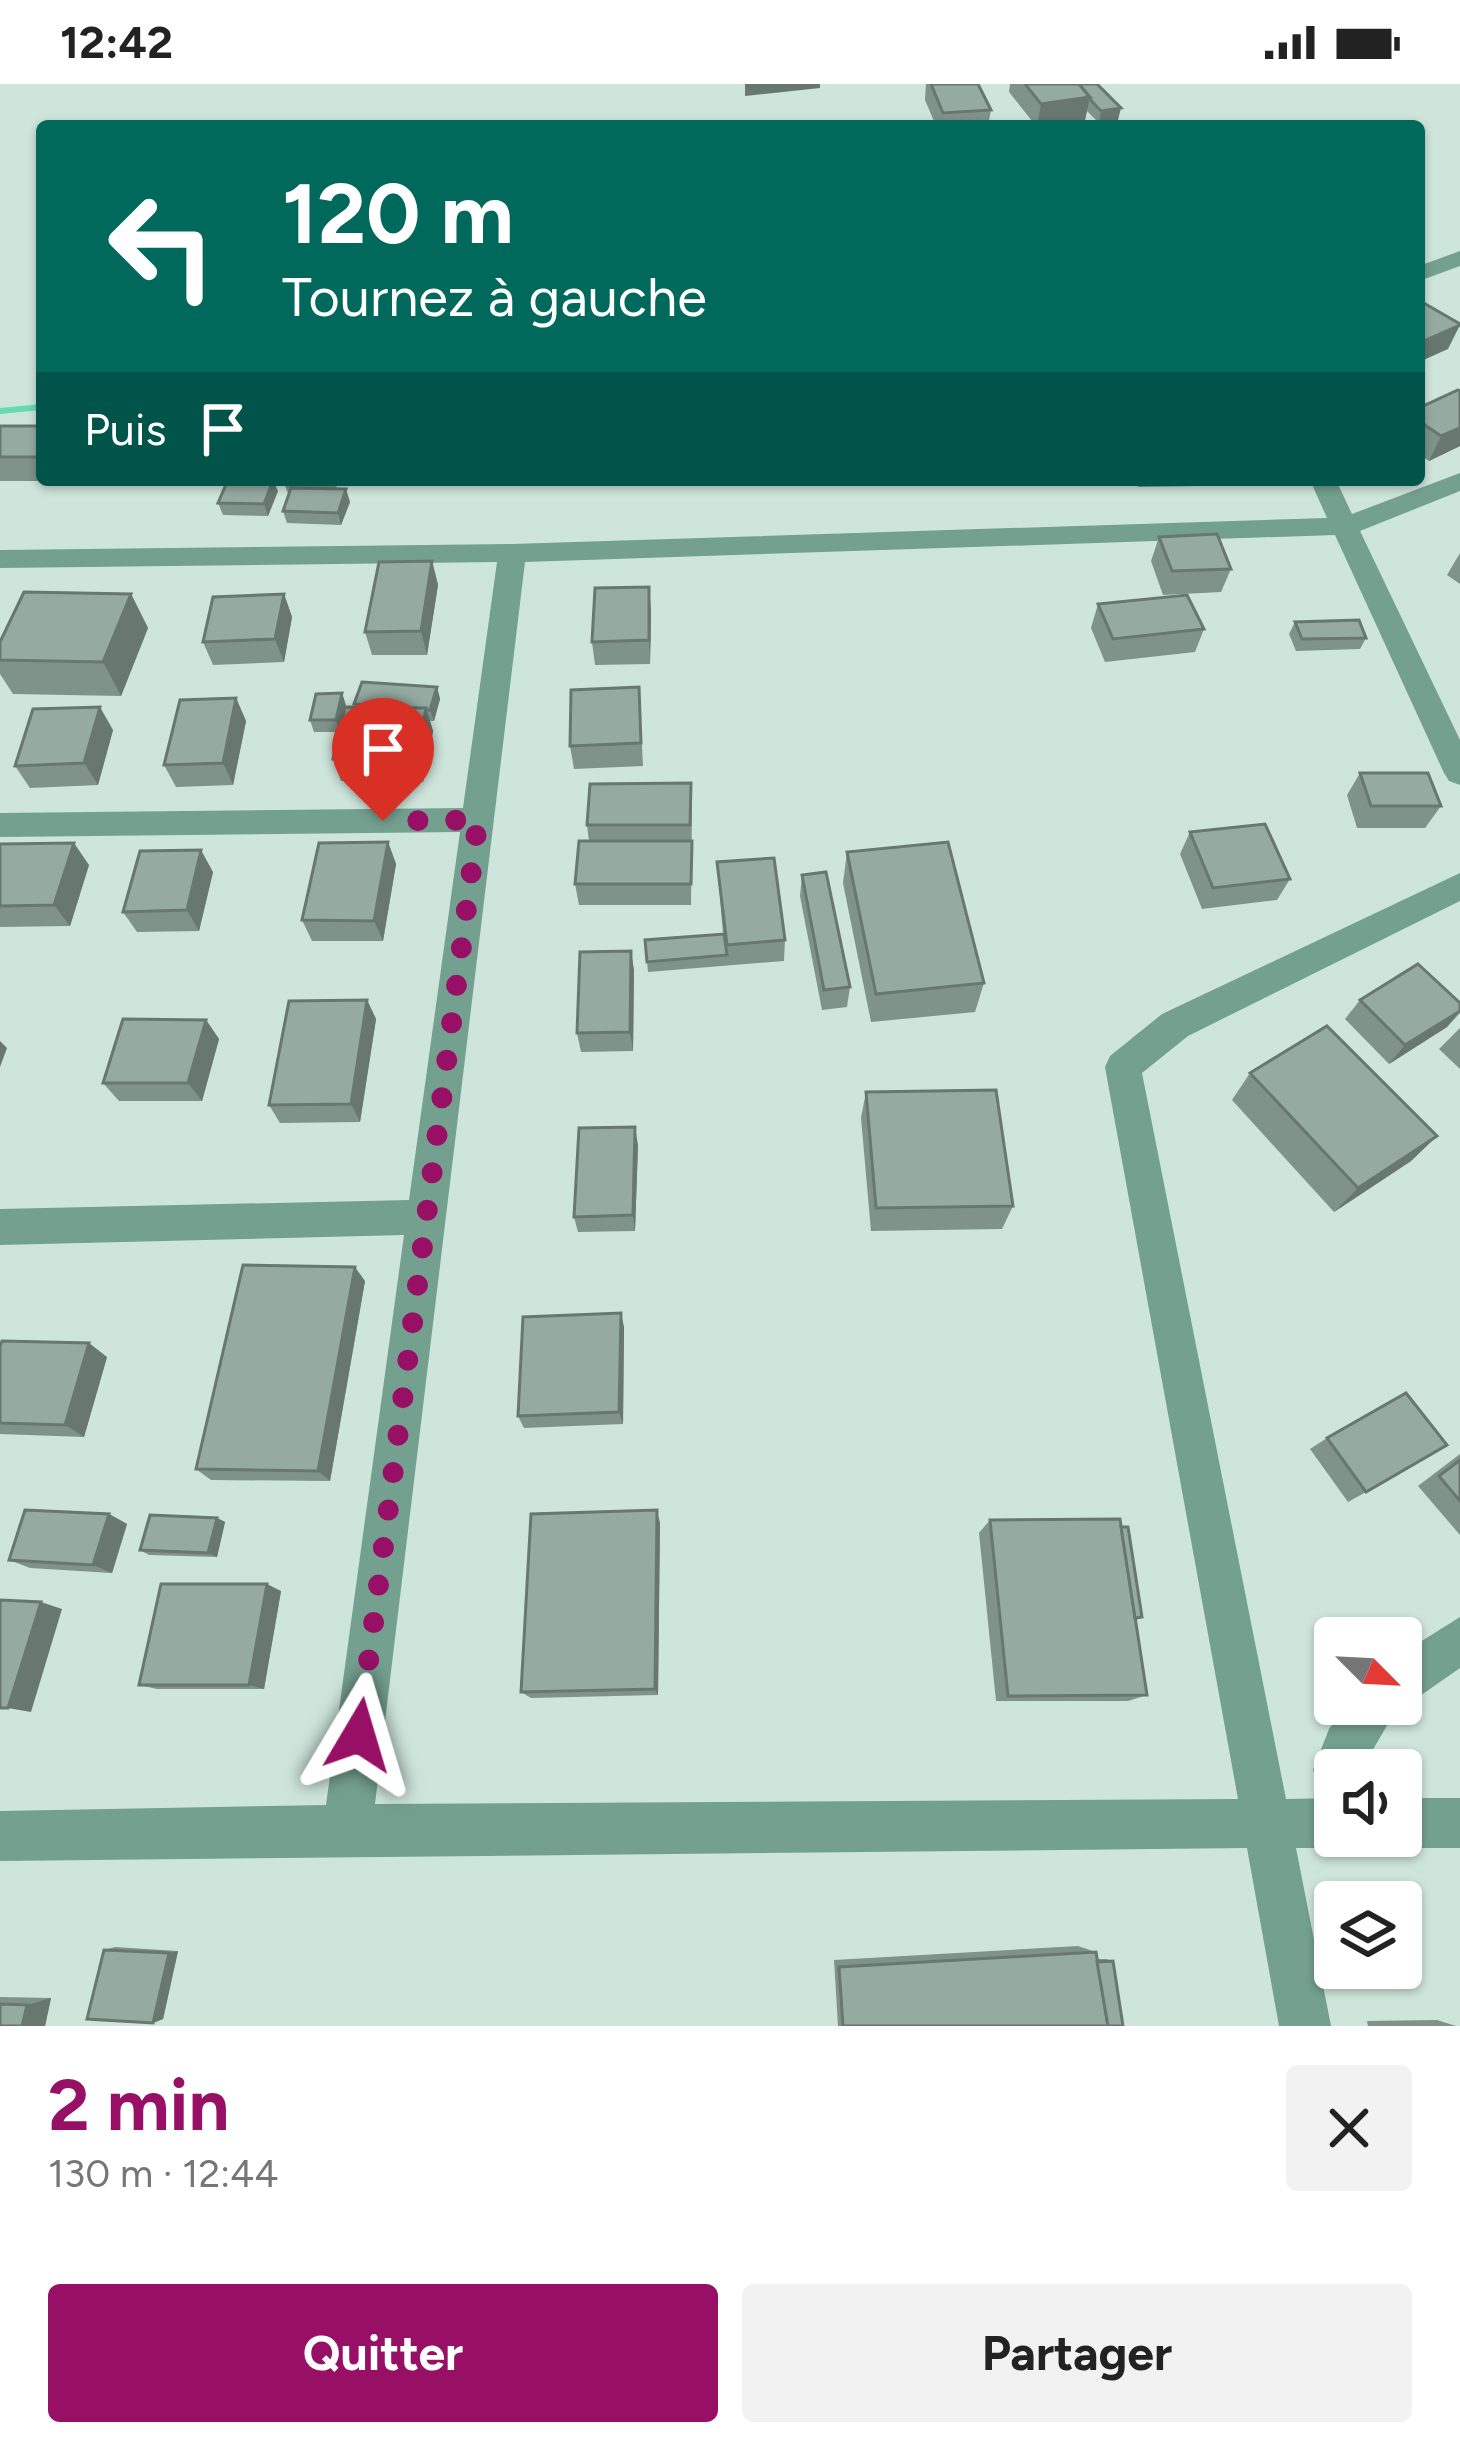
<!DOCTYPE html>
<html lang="fr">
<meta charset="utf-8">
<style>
:root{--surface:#fff;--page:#f2f2f2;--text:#222;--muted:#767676;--accent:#971066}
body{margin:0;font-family:Figtree,sans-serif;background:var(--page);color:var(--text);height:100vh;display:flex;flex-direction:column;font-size:45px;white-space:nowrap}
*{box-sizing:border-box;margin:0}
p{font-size:39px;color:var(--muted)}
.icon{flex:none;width:66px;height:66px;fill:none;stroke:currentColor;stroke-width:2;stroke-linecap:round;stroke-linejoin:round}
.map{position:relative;height:1942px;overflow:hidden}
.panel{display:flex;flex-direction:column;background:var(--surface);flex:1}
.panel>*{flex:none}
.top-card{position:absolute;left:36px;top:36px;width:1389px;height:366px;border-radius:12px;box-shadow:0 3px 9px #0004;background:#00695c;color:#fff;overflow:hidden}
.needle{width:78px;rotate:114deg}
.fabs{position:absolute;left:1314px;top:1533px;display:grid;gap:24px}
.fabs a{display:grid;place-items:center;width:108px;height:108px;border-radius:12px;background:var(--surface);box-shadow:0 3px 9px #0004;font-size:60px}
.pin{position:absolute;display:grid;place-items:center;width:102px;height:102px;color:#fff;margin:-123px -51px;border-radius:50% 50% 50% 0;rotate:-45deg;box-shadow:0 0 12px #0007}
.pin .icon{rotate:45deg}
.me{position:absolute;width:132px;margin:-66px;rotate:7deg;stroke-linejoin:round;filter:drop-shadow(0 0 9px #0008)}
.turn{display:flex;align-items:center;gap:42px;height:252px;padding:0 48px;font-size:54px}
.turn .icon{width:156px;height:156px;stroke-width:2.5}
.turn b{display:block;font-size:84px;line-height:102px}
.then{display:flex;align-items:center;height:114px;padding:0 48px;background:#0003;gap:24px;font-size:45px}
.round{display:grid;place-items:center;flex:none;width:126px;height:126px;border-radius:12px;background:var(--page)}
.head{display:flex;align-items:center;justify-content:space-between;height:204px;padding:0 48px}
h1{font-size:72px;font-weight:700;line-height:90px;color:var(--accent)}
.cta{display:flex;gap:24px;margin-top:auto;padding:24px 48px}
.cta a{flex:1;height:138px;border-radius:12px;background:var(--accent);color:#fff;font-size:48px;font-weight:700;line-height:138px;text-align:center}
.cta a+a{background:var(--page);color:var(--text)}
.status{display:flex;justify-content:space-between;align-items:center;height:84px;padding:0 60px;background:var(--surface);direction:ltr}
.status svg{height:33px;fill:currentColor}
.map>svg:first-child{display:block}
</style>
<div class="status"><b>12:42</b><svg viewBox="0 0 49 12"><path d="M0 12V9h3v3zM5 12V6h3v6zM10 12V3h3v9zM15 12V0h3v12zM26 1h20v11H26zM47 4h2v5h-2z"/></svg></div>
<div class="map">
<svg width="1460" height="1942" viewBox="0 0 1460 1942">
<rect width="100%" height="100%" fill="#cee5dc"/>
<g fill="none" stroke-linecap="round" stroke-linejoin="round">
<path fill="#67dab4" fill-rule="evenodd" d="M 42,320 L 42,326 L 0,330 L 0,324 Z"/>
<g fill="#74a08f" fill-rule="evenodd">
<path d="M 1460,167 L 1460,182 L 1419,197 L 1419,182 Z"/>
<path d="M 1460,389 L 1460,407 L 1360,447 L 1460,656 L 1460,701 L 1449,697 L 1444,689 L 1335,451 L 525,478 L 375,1720 L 1238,1715 L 1105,983 L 1110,972 L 1162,930 L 1460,789 L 1460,817 L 1188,952 L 1142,989 L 1286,1715 L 1335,1714 L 1335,1752 L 1354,1752 L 1335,1764 L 1296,1764 L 1331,1942 L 1279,1942 L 1247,1764 L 0,1777 L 0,1727 L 326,1721 L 404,1151 L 0,1161 L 0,1125 L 409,1116 L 460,748 L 0,753 L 0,729 L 463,724 L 497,478 L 0,484 L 0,466 L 512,460 L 1327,434 L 1310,396 L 1336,396 L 1352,430 Z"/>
<path d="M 1460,1533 L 1460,1584 L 1417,1614 L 1399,1621 L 1361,1686 L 1335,1686 L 1335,1709 L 1320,1703 L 1313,1686 L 1329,1645 L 1347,1620 L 1401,1620 L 1401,1570 Z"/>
<path d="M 1401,1714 L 1460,1714 L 1460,1764 L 1401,1764 L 1384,1756 L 1382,1752 L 1401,1752 Z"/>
</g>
</g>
<g fill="#80938b">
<path d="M 926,0 L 978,0 L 991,26 L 988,42 L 936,42 L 925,16 Z"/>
<path d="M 1010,0 L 1097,0 L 1118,36 L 1099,39 L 1087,27 L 1085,36 L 1036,42 L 1009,8 Z"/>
<path d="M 1460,307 L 1460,362 L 1429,377 L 1419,370 L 1419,324 Z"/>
<path d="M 0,342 L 42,342 L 42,396 L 74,397 L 0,397 Z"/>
<path d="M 88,396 L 217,396 L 214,402 L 90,399 Z"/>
<path d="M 338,396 L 336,405 L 350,418 L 341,441 L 287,439 L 283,427 L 289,412 L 284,399 Z"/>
<path d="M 1136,396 L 1203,396 L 1201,402 L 1138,403 Z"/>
<path d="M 278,407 L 268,432 L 223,431 L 218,419 Z"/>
<path d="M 1159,453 L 1231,485 L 1221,508 L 1163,511 L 1151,477 Z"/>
<path d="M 1460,469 L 1460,500 L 1447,491 Z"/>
<path d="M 432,477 L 438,501 L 427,571 L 372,571 L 365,548 Z"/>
<path d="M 131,510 L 148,544 L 121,612 L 13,610 L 0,590 L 0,558 Z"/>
<path d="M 284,510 L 292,533 L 284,578 L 213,581 L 203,558 Z"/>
<path d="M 1098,520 L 1204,545 L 1195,568 L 1105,578 L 1091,544 Z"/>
<path d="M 651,526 L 650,580 L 595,581 L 592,558 Z"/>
<path d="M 1295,538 L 1366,554 L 1360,565 L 1296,567 L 1289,550 Z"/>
<path d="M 437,603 L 440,615 L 434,637 L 430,637 L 433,647 L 423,698 L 341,697 L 333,675 L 339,648 L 314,648 L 310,636 L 342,609 L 346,623 L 355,623 L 354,620 Z"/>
<path d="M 639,603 L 643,682 L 574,685 L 570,662 Z"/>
<path d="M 236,614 L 246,637 L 233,701 L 176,703 L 164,681 Z"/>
<path d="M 113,646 L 98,701 L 30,704 L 15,682 Z"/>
<path d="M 1360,689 L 1441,722 L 1425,744 L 1357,744 L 1347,711 Z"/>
<path d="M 692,721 L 691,821 L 579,821 L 575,800 L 589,757 L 587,741 Z"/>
<path d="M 1190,748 L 1290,795 L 1277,816 L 1202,825 L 1180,770 Z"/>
<path d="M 388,758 L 396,780 L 383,857 L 312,857 L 302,836 Z"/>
<path d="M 0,760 L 89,781 L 70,842 L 0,843 Z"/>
<path d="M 847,768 L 984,899 L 975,928 L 871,938 L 843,799 Z"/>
<path d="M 717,778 L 785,856 L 784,877 L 648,888 L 645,856 L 723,850 Z"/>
<path d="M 213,788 L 199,847 L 137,848 L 123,828 Z"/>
<path d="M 802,791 L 850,903 L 847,923 L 822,926 L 800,812 Z"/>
<path d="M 631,867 L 634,887 L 633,967 L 581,968 L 577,949 Z"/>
<path d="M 367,916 L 376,935 L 360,1038 L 280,1039 L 269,1021 Z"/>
<path d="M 1360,916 L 1460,919 L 1460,929 L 1447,943 L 1389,980 L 1345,935 Z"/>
<path d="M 206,936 L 219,955 L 202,1017 L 119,1017 L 103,999 Z"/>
<path d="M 1460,944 L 1460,985 L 1439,965 Z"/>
<path d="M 1250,989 L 1437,1052 L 1411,1077 L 1334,1128 L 1232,1016 Z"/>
<path d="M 866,1008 L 1013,1122 L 1002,1145 L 871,1147 L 861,1034 Z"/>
<path d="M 638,1061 L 635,1147 L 578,1148 L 574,1133 Z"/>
<path d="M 365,1197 L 330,1397 L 211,1396 L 196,1385 Z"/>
<path d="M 624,1243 L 623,1340 L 524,1344 L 518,1332 Z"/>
<path d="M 0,1262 L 107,1273 L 84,1353 L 0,1350 Z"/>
<path d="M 1327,1354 L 1366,1408 L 1348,1418 L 1310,1365 Z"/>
<path d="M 1460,1370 L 1460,1451 L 1418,1402 Z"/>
<path d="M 109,1430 L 127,1440 L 112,1489 L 30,1484 L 9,1476 Z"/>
<path d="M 217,1434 L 225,1438 L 217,1473 L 149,1471 L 140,1466 Z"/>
<path d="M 990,1436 L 1142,1533 L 1135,1537 L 1147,1611 L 1128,1617 L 996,1617 L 979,1449 Z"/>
<path d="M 660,1439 L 658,1611 L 531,1614 L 521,1608 Z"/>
<path d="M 281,1507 L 264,1605 L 157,1605 L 139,1601 Z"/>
<path d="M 1078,1862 L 1096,1868 L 1097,1875 L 1106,1875 L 1113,1877 L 1123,1942 L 838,1942 L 834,1876 Z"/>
<path d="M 115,1863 L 178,1867 L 163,1935 L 153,1939 L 104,1866 Z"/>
<path d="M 0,1913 L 51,1914 L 45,1942 L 0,1942 Z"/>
<path d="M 1437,1936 L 1456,1942 L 1368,1942 L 1367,1937 Z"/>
</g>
<g fill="#687871">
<path d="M 745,0 L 820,0 L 820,4 L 745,12 Z"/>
<path d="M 1090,13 L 1085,36 L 1037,42 L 1041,20 Z"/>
<path d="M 1121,24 L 1118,36 L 1099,39 L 1101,27 Z"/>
<path d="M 1460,241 L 1448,265 L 1419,278 L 1419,259 Z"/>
<path d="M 1460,344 L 1460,362 L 1429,377 L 1441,352 Z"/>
<path d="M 273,396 L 278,407 L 268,432 L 264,420 Z"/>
<path d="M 346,405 L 350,418 L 341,441 L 338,429 Z"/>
<path d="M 432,477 L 438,501 L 427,571 L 421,547 Z"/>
<path d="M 649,503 L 651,526 L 650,580 L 649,556 Z"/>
<path d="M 131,510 L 148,544 L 121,612 L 103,578 Z"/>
<path d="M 284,510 L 292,533 L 284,578 L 275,555 Z"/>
<path d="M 437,603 L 440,615 L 434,637 L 430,626 Z"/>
<path d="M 342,609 L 346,621 L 340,648 L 336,636 Z"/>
<path d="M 236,614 L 246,637 L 233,701 L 223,679 Z"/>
<path d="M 100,623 L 113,646 L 98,701 L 84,679 Z"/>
<path d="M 426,624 L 433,647 L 423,698 L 416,676 Z"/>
<path d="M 388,758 L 396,780 L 383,857 L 374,837 Z"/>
<path d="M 74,759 L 89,781 L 70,842 L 54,821 Z"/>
<path d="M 201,766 L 213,788 L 199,847 L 187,826 Z"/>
<path d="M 631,867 L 634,887 L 633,967 L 630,948 Z"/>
<path d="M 367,916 L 376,935 L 360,1038 L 351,1020 Z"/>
<path d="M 1460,927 L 1447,943 L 1389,980 L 1405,961 Z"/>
<path d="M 206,936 L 219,955 L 202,1017 L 188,999 Z"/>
<path d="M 0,957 L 7,964 L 0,983 Z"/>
<path d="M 635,1043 L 638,1061 L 635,1147 L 633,1131 Z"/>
<path d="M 1437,1052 L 1411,1077 L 1334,1128 L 1358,1104 Z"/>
<path d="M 355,1183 L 365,1197 L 330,1397 L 318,1387 Z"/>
<path d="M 621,1229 L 624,1243 L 623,1340 L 619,1328 Z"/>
<path d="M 89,1259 L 107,1273 L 84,1353 L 65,1341 Z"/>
<path d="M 657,1426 L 660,1439 L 658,1611 L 655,1605 Z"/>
<path d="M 109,1430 L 127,1440 L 112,1489 L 93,1481 Z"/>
<path d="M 217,1434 L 225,1438 L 217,1473 L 208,1469 Z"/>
<path d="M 267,1500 L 281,1507 L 264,1605 L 249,1601 Z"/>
<path d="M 41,1518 L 62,1525 L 31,1628 L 8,1624 Z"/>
<path d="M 178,1867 L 163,1935 L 153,1939 L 169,1869 Z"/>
<path d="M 51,1914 L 45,1942 L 22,1942 L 27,1921 Z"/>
</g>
<g fill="#95aba2" stroke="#687871" stroke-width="3">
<path d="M 931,0 L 978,0 L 991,26 L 943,29 Z"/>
<path d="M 1025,0 L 1079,0 L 1090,13 L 1041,20 Z"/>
<path d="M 1079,0 L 1097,0 L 1121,24 L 1101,27 L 1088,13 L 1090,13 Z"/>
<path d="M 1128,39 L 1129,42 L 1080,41 Z"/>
<path d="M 1422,218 L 1460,240 L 1460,241 L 1419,259 L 1419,219 Z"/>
<path d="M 1458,306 L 1460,307 L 1460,344 L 1441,352 L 1419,337 L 1419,324 Z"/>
<rect x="0" y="342" width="42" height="31"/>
<path d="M 228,396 L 273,396 L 264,420 L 218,419 Z"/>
<path d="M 285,396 L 332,396 L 331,399 L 284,399 Z"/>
<path d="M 291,404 L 346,405 L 338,429 L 283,427 Z"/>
<path d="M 1217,450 L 1231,485 L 1172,487 L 1159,453 Z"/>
<path d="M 432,477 L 421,547 L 365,548 L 379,478 Z"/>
<path d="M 649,503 L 649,556 L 592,558 L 595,504 Z"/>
<path d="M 24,508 L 131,510 L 103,578 L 0,576 L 0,558 Z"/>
<path d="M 284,510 L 275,555 L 203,558 L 213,513 Z"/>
<path d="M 1187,511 L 1204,545 L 1113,555 L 1098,520 Z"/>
<path d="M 1359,536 L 1366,554 L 1302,555 L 1295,538 Z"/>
<path d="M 362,598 L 437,603 L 430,626 L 354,620 Z"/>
<path d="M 639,603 L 641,659 L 570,662 L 571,606 Z"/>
<path d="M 342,609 L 336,636 L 310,636 L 316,610 Z"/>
<path d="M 236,614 L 223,679 L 164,681 L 180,616 Z"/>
<path d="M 100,623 L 84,679 L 15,682 L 33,625 Z"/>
<path d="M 345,623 L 426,624 L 416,676 L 333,675 Z"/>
<path d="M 1360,689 L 1428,689 L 1441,722 L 1371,722 Z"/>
<path d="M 691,699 L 690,741 L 587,741 L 590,700 Z"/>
<path d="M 1265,740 L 1290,795 L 1213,804 L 1190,748 Z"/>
<path d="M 579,757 L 692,757 L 691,800 L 575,800 Z"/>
<path d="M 388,758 L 374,837 L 302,836 L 319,759 Z"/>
<path d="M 948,758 L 984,899 L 876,910 L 847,768 Z"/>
<path d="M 74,759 L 54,821 L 0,822 L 0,760 Z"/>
<path d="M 201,766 L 187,826 L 123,828 L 140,767 Z"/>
<path d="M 774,774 L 785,856 L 727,861 L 717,778 Z"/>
<path d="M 826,788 L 850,903 L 824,906 L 802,791 Z"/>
<path d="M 724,850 L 727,871 L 647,878 L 645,856 Z"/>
<path d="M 631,867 L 630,948 L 577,949 L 580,868 Z"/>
<path d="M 1418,880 L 1460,919 L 1460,927 L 1405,961 L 1360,916 Z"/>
<path d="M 367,916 L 351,1020 L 269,1021 L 289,917 Z"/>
<path d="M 123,935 L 206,936 L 188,999 L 103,999 Z"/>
<path d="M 1327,942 L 1437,1052 L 1358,1104 L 1250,989 Z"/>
<path d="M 996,1006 L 1013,1122 L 876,1124 L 866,1008 Z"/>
<path d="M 635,1043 L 633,1131 L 574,1133 L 579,1044 Z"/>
<path d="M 243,1181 L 355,1183 L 318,1387 L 196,1385 Z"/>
<path d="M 621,1229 L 619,1328 L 518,1332 L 523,1233 Z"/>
<path d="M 2,1257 L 89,1259 L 65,1341 L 0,1339 L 0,1262 Z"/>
<path d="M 1406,1309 L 1447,1361 L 1366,1408 L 1327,1354 Z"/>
<path d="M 1460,1376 L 1460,1417 L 1439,1392 Z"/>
<path d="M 25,1426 L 109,1430 L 93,1481 L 9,1476 Z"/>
<path d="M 657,1426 L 655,1605 L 521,1608 L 531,1430 Z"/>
<path d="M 150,1431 L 217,1434 L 208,1469 L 140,1466 Z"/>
<path d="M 1120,1435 L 1147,1611 L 1008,1612 L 990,1436 Z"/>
<path d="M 1121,1443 L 1128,1443 L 1142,1533 L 1135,1534 Z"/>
<path d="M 161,1500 L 267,1500 L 249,1601 L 139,1601 Z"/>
<path d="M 0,1516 L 41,1518 L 8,1624 L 0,1624 Z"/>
<path d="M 104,1866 L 169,1869 L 153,1939 L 87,1935 Z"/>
<path d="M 1096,1868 L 1108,1942 L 843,1942 L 839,1883 Z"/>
<path d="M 1113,1877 L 1123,1942 L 1108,1942 L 1097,1878 Z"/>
<path d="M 0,1920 L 27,1921 L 22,1942 L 0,1942 Z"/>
</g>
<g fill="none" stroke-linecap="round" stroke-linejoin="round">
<path stroke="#971066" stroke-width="21" stroke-dasharray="0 37.8" d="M 359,1651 L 478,736 L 383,737"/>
</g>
</svg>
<div class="fabs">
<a><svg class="needle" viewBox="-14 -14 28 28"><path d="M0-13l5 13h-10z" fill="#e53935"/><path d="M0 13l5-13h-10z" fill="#767676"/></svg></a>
<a><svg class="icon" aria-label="sound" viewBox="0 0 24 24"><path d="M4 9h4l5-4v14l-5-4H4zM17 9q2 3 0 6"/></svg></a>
<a><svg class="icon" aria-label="layers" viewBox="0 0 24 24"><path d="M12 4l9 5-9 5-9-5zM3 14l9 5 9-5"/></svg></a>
</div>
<div class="pin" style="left:383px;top:737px;background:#d93025"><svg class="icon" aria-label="arrive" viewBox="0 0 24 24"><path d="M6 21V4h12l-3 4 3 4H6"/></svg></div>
<svg class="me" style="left:359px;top:1651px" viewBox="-20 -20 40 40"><path d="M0-17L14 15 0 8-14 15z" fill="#971066" stroke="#fff" stroke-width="4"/></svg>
<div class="top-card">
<div class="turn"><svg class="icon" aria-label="left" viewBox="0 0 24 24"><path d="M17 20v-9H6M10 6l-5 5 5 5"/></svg><div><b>120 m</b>Tournez à gauche</div></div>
<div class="then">Puis<svg class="icon" aria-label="arrive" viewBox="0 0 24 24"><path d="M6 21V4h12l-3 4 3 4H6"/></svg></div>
</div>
</div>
<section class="panel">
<div class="head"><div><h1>2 min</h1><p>130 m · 12:44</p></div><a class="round"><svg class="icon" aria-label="close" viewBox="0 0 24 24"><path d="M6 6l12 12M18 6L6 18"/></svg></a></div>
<div class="cta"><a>Quitter</a><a>Partager</a></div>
</section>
